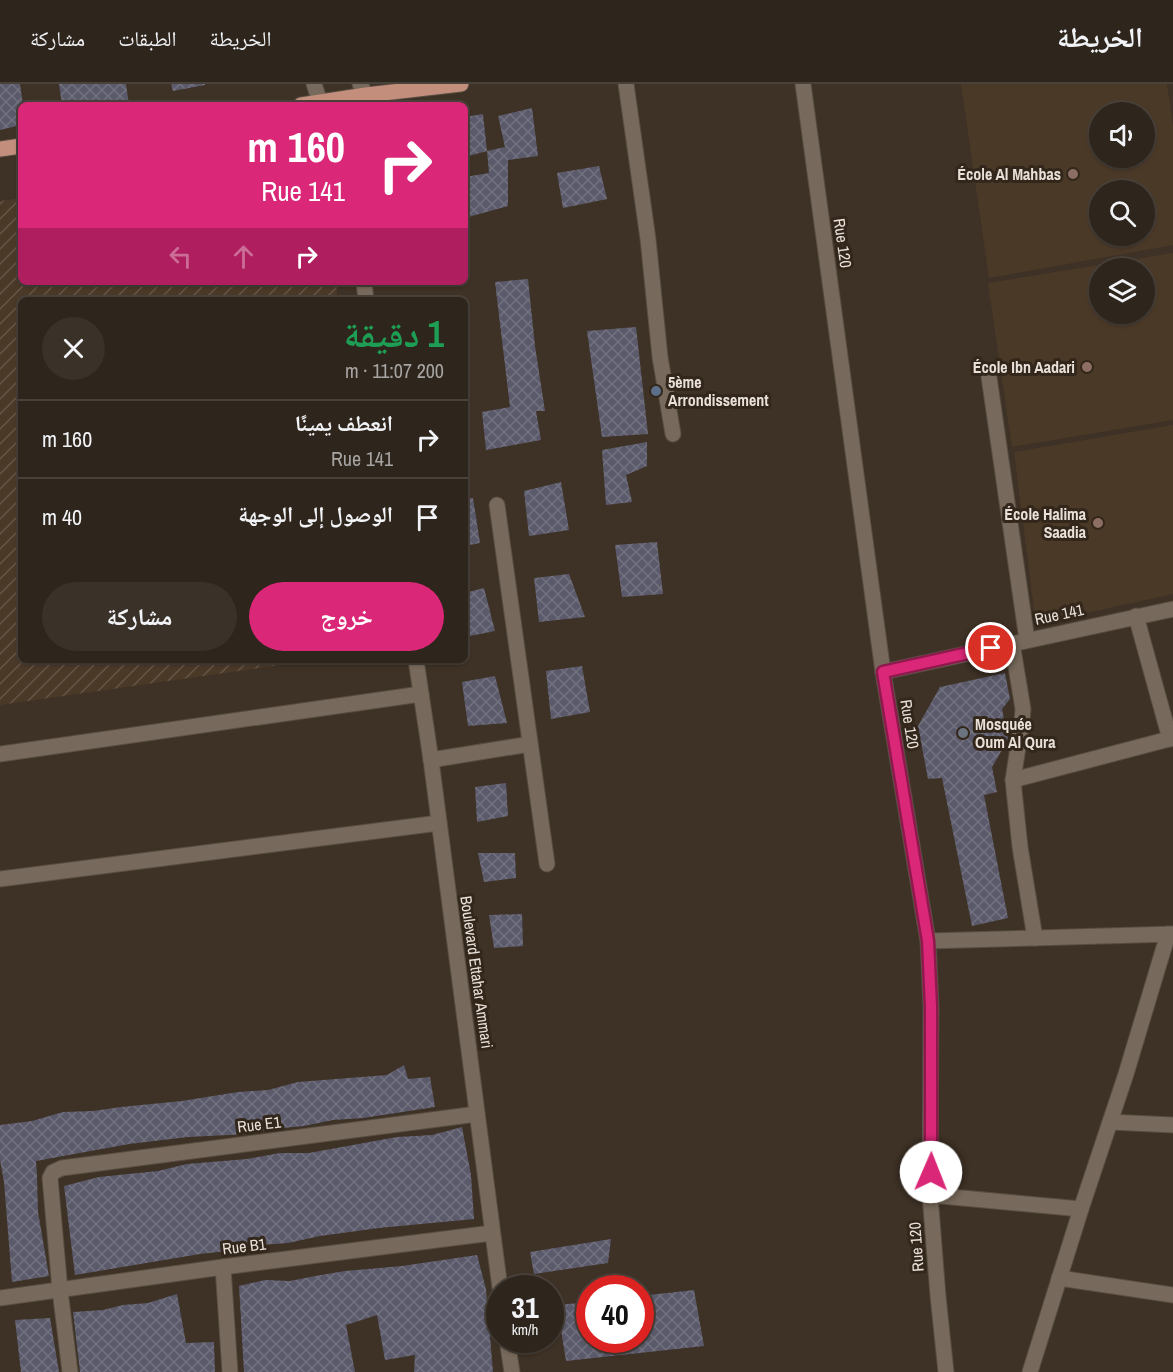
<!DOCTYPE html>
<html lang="ar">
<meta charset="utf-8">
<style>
:root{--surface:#2e251c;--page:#3a3129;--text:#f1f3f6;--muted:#a7a5a3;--line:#49423b;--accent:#db2777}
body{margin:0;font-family:"Archivo Narrow","Noto Naskh Arabic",sans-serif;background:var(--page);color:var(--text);direction:rtl;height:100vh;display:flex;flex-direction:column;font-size:22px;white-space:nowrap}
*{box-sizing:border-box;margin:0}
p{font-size:20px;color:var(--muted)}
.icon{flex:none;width:33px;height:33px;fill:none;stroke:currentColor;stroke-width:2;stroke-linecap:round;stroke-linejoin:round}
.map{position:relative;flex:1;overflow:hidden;direction:ltr}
.details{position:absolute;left:18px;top:213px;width:450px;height:366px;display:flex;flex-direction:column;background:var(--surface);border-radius:9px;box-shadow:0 2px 4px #0004,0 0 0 2px var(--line);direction:rtl}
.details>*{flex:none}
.banner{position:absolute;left:18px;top:18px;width:450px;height:183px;border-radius:9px;box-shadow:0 2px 4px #0004,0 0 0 2px var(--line);direction:rtl;background:#db2777;color:#fff;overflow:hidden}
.controls{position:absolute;left:1089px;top:18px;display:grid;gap:12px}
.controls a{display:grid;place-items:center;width:66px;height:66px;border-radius:50%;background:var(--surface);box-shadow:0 2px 4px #0004,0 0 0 2px var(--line);font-size:30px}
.speed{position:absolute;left:486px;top:1191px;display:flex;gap:12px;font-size:30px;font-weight:700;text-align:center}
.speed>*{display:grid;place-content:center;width:78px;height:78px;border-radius:50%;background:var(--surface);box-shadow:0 2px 4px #0004,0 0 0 2px var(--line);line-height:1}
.speed small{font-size:15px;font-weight:400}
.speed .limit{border:9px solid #d22;background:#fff;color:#111}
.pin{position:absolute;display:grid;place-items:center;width:51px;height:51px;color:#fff;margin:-26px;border:3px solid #fff;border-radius:50%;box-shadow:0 2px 6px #0007}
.me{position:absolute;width:66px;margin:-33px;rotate:1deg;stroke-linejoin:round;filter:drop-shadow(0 0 4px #0008)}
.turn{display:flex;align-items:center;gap:21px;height:126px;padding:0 24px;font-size:27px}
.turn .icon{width:78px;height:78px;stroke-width:2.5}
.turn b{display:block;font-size:42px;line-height:51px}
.lanes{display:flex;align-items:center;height:57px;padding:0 24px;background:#0003;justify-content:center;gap:30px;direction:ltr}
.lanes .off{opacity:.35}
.round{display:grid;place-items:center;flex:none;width:63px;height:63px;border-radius:32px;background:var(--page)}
.summary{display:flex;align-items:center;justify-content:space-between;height:102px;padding:0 24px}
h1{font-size:36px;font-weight:800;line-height:45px;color:#1e9e55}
.action{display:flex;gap:12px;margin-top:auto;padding:12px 24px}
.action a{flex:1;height:69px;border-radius:36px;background:var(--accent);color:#fff;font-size:24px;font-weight:800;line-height:69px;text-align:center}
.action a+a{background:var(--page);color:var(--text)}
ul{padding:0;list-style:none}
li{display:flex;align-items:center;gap:18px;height:78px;padding:0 24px;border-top:2px solid var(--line)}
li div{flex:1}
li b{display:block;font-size:22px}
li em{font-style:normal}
header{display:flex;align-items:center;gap:36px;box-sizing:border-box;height:84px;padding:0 30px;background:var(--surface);border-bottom:2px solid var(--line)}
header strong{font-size:28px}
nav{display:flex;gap:33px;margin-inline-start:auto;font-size:21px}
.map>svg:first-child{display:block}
</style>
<header>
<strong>الخريطة</strong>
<nav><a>الخريطة</a><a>الطبقات</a><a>مشاركة</a></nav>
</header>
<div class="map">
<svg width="1173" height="1288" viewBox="0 0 1173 1288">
<defs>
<pattern id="industrial-furrows" width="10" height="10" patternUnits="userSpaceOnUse" patternTransform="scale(1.5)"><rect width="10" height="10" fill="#4b3928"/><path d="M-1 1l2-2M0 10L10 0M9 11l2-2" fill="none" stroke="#655547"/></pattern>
<pattern id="building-cross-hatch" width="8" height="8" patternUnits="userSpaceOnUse" patternTransform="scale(1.5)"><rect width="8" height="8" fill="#5a5a6b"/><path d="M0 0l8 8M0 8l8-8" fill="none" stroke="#727180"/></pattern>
</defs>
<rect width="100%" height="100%" fill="#3e3125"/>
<path fill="url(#industrial-furrows)" d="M 21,114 L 21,198 L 336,198 L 338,216 L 21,216 L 21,576 L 316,576 L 0,621 L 0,117 Z"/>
<g fill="#4b3928" fill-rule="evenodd">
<path d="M 961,0 L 1167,0 L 1173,42 L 1173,161 L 989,194 ZM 1100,28 L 1144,28 L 1144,74 L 1100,74 ZM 1100,106 L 1144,106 L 1144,152 L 1100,152 Z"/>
<path d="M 1173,169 L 1173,336 L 1012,363 L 988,199 ZM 1100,184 L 1144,184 L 1144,230 L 1100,230 Z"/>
<path d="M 1173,341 L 1173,510 L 1036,540 L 1014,368 Z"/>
</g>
<g fill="url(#building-cross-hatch)">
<path d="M 0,0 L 20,0 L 23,21 L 21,21 L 21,41 L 0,46 Z"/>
<path d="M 59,0 L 126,0 L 129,21 L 62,21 Z"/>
<path d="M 171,0 L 205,0 L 205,1 L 173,7 Z"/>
<path d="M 532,24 L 538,72 L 508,76 L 508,122 L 465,134 L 465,93 L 489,89 L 487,67 L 505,63 L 498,32 Z"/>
<path d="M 483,30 L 487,67 L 465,73 L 465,33 Z"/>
<path d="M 599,82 L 607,115 L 563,124 L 557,89 Z"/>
<path d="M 528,195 L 535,262 L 545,327 L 536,327 L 541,356 L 486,366 L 482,328 L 510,323 L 495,198 Z"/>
<path d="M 636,243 L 648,350 L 602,353 L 587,247 Z"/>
<path d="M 647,358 L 647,382 L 626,391 L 632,418 L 606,421 L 602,366 Z"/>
<path d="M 561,398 L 569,446 L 529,452 L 524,407 Z"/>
<path d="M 465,414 L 473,414 L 480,459 L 465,462 Z"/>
<path d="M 657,458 L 663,510 L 622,513 L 615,461 Z"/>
<path d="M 569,490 L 585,533 L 539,538 L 534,494 Z"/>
<path d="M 484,504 L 495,547 L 465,553 L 465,509 Z"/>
<path d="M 582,582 L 590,628 L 551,635 L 546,587 Z"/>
<path d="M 1005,589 L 1010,615 L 1002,625 L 1008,656 L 992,683 L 997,708 L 984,711 L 1008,834 L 972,842 L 942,694 L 928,695 L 918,642 L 940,603 Z"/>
<path d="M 495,592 L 507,639 L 468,642 L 462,598 Z"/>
<path d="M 506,699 L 508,732 L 477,738 L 475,703 Z"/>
<path d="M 478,769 L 515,769 L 516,794 L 484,798 Z"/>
<path d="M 522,830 L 523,862 L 494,864 L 489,831 Z"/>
<path d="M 404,981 L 408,995 L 430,993 L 435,1023 L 363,1034 L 333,1036 L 304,1042 L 272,1045 L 248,1050 L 188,1053 L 129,1060 L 36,1077 L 37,1092 L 38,1128 L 49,1192 L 12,1198 L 4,1098 L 0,1076 L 0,1041 L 32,1037 L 63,1028 L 93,1027 L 121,1023 L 182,1017 L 238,1008 L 268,1006 L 298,998 L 387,991 Z"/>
<path d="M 462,1043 L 471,1091 L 474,1135 L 379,1144 L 320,1152 L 288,1159 L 259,1161 L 228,1167 L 200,1170 L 75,1191 L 64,1102 L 99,1093 L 158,1087 L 187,1080 L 247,1075 L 280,1069 L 309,1069 L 397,1053 L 432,1051 Z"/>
<path d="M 611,1155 L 608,1179 L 534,1190 L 530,1168 Z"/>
<path d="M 477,1171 L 486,1205 L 493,1288 L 414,1288 L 415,1271 L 385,1276 L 377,1231 L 346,1241 L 355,1288 L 244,1288 L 239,1202 L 265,1196 L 290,1197 L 315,1192 L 345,1187 L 402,1182 Z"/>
<path d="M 694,1206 L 704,1262 L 566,1277 L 557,1221 L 590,1218 L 590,1256 L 640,1256 L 640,1212 Z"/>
<path d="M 177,1210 L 186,1259 L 214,1258 L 215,1288 L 80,1288 L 73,1228 L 103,1226 L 123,1221 L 148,1219 Z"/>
<path d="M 50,1234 L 59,1288 L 21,1288 L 15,1236 Z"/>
</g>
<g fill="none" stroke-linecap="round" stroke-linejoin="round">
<defs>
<g id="minor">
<path d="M 314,0 L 320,18 L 323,21"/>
<path d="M 626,0 L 648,155 L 660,273 L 673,350"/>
<path d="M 803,0 L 883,588 L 928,857 L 931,923 L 930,1111 L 938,1212 L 946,1288"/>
<path d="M 359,21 L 366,11 L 360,0"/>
<path d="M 364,198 L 366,216"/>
<path d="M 989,293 L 1027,556"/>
<path d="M 497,421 L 547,780"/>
<path d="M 1136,532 L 1170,655"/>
<path d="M 1012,559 L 1023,625 L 1022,637 L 1013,696 L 1020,763 L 1035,854"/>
<path d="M 416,576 L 431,676 L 500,1204"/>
<path d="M 883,588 L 1173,525"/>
<path d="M 0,670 L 421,610"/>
<path d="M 431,676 L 530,660"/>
<path d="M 1013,696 L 1173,654"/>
<path d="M 0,795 L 439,739"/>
<path d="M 928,857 L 1173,850"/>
<path d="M 1110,1038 L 1173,1041"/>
<path d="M 930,1111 L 1081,1125"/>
<path d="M 223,1183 L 230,1288"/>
<path d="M 1059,1194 L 1173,1211"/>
<path d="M 0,1214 L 223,1183 L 492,1149"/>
<path d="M 507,1256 L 512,1288"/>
<path d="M 70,1288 L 60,1206 L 50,1094 L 53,1088 L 62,1084 L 477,1030"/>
<path d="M 1030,1288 L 1081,1125 L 1126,990 L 1168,850"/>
</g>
<g id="major">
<path d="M 301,21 L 366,11 L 461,0"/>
<path d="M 0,65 L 21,62"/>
</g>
</defs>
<use href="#minor" stroke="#574d42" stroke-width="17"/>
<use href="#major" stroke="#574d42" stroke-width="17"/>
<use href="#minor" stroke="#77695b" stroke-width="15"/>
<use href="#major" stroke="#c38e7b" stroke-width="15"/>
</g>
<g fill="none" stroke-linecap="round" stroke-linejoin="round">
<defs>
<path id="route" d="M 931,1088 L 931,923 L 928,857 L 883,588 L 991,564"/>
</defs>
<use href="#route" stroke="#8e194d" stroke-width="15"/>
<use href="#route" stroke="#db2777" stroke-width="10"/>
</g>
<g fill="#8d6e63" stroke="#33271b" stroke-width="2">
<circle cx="1073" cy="90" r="6"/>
<circle cx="1087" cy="283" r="6"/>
<circle cx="1098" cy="439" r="6"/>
</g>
<circle fill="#5c6f8a" stroke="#33271b" stroke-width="2" cx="656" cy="307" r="6"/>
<circle fill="#6b7280" stroke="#33271b" stroke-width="2" cx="963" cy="649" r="6"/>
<g text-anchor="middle" stroke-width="6" stroke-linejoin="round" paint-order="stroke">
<g font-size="16" font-weight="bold" fill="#e9e1d9" stroke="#33271b" text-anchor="end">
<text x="1061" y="96">École Al Mahbas</text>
<text x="1075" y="289">École Ibn Aadari</text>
<text x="668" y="304" text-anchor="start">5ème<tspan x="668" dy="18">Arrondissement</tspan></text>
<text x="1086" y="436">École Halima<tspan x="1086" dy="18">Saadia</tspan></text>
<text x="975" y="646" text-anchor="start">Mosquée<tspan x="975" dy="18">Oum Al Qura</tspan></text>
</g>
<g font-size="16" fill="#e9e1d9" stroke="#33271b">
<text transform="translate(843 159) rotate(82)" y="6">Rue 120</text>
<text transform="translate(1059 530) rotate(-12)" y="6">Rue 141</text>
<text transform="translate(910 640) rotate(81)" y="6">Rue 120</text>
<text transform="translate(477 888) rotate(82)" y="6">Boulevard Ettahar Ammari</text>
<text transform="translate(259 1040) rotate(-7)" y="6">Rue E1</text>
<text transform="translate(244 1162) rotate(-7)" y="6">Rue B1</text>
<text transform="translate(916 1163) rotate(-94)" y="6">Rue 120</text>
</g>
</g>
</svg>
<div class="controls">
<a><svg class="icon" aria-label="sound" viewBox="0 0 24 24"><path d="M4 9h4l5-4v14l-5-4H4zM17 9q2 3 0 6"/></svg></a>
<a><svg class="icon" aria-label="search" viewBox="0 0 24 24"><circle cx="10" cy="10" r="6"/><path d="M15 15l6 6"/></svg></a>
<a><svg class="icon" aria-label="layers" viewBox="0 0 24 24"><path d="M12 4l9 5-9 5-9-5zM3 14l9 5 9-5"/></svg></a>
</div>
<div class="speed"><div>31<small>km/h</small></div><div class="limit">40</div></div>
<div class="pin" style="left:991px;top:564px;background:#d93025"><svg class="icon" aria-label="arrive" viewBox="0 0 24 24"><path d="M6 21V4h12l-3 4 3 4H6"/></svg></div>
<svg class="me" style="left:931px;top:1088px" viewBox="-20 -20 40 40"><circle r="19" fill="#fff"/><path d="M0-13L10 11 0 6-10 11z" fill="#db2777"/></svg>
<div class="banner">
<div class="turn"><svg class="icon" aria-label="right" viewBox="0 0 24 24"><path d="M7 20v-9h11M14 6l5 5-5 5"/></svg><div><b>160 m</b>Rue 141</div></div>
<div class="lanes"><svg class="icon off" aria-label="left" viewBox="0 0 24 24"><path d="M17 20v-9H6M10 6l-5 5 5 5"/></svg><svg class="icon off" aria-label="ahead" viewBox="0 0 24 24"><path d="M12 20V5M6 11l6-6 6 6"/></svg><svg class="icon" aria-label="right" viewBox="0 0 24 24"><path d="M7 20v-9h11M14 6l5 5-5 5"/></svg></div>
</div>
<section class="details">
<div class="summary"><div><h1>1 دقيقة</h1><p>200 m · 11:07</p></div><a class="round"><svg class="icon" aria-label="close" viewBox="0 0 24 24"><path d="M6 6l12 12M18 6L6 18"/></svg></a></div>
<ul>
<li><svg class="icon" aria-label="right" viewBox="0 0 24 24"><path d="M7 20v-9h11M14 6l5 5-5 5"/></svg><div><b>انعطف يمينًا</b><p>Rue 141</p></div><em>160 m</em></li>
<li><svg class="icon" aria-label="arrive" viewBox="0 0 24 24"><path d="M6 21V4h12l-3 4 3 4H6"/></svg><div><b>الوصول إلى الوجهة</b></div><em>40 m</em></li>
</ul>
<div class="action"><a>خروج</a><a>مشاركة</a></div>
</section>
</div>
